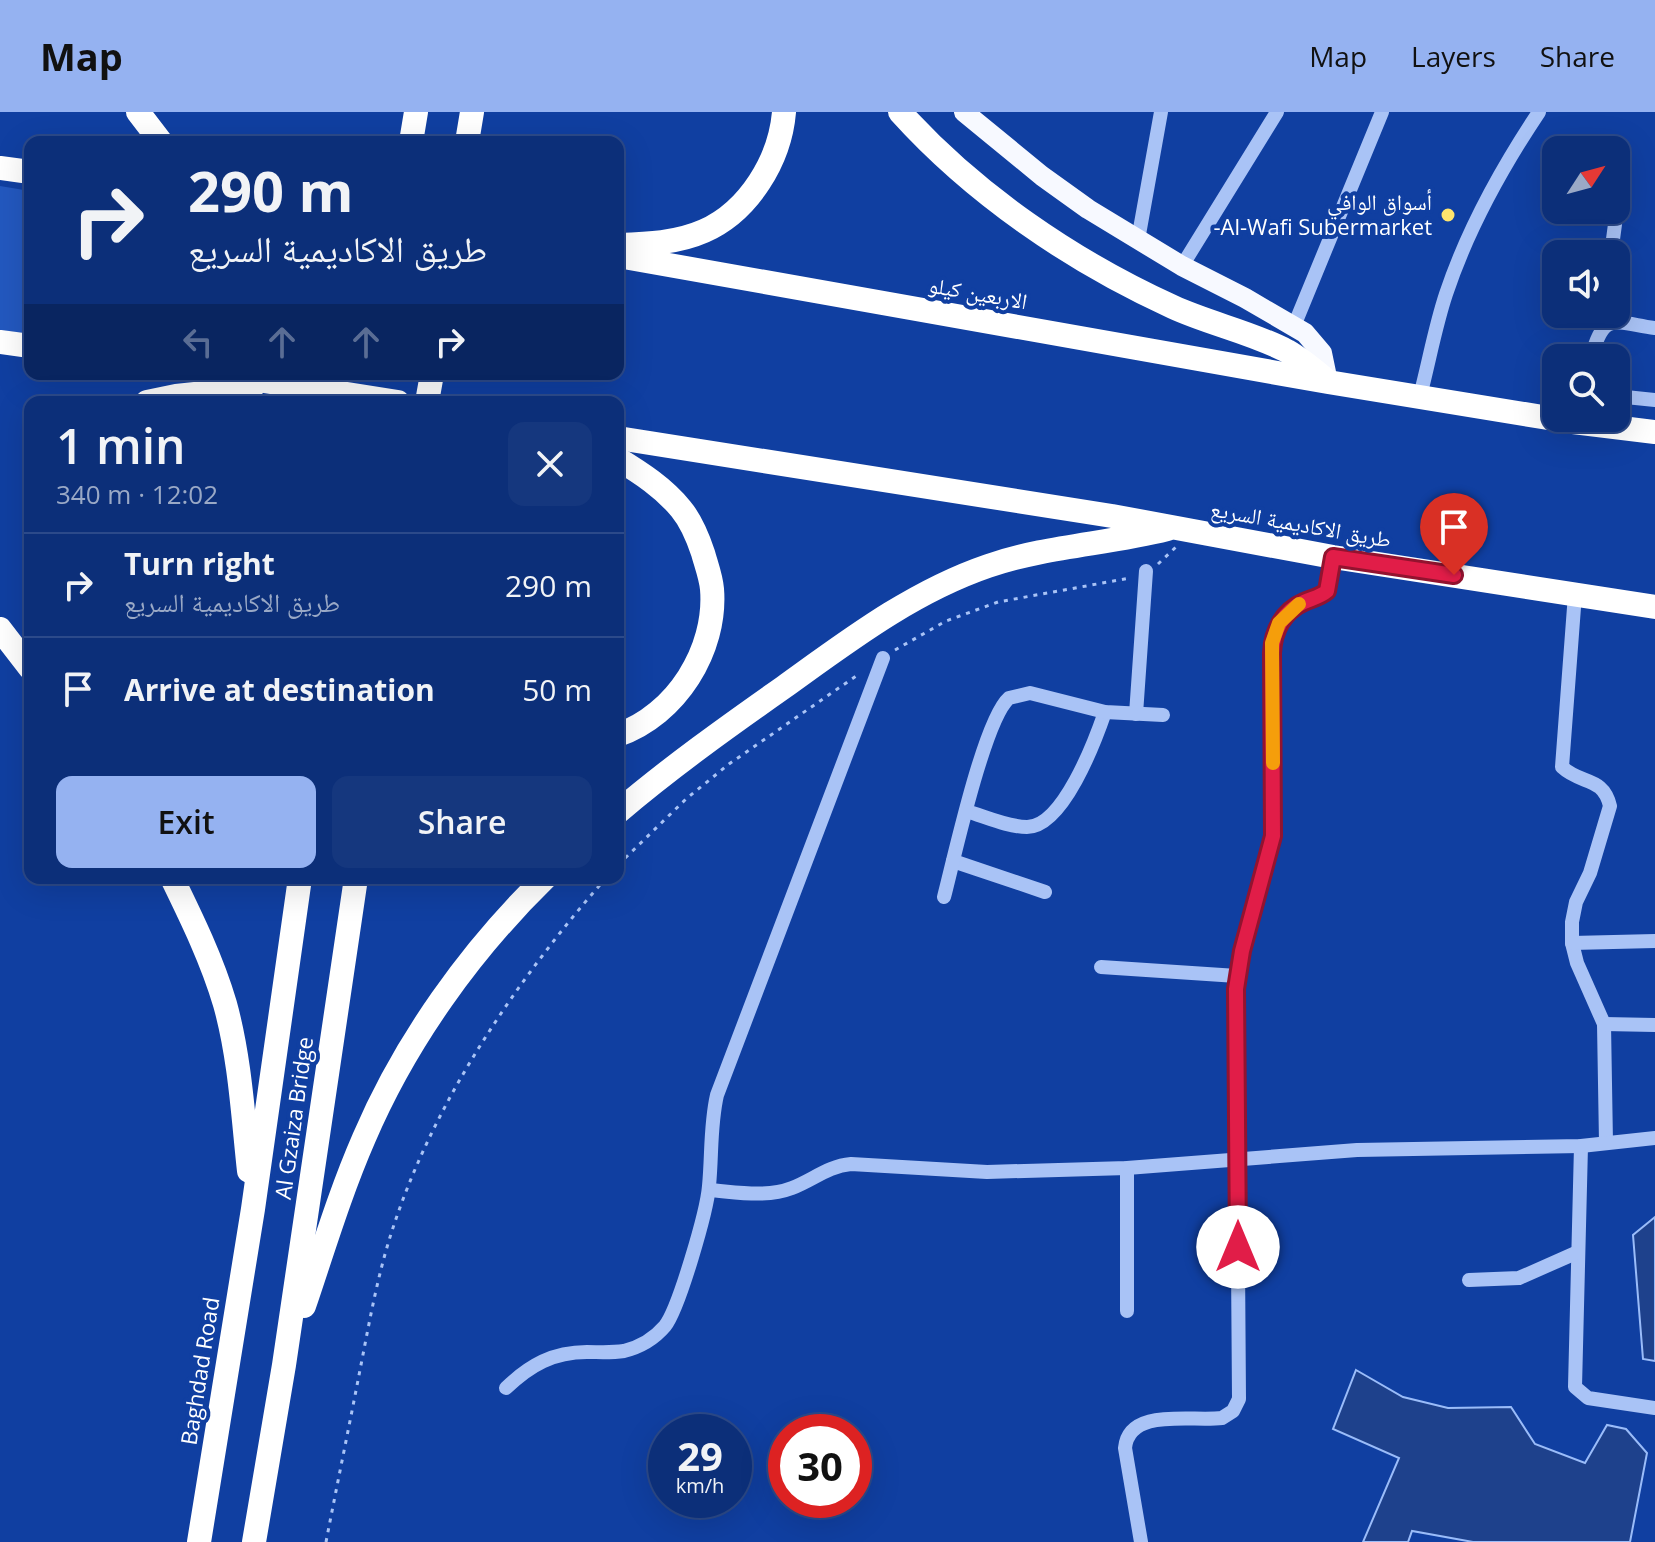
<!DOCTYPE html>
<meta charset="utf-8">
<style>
:root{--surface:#0c2f79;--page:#15377e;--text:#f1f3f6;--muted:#9aa9c6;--line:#2c4a8a;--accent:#95b2f1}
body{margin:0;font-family:"Open Sans","Noto Naskh Arabic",sans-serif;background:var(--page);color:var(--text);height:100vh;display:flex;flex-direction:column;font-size:30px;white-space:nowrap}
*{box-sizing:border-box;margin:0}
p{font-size:26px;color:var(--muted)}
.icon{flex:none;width:44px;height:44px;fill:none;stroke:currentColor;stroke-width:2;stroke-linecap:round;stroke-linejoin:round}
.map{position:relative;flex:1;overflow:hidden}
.drawer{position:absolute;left:24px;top:284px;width:600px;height:488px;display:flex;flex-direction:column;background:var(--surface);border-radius:16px;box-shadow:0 8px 32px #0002,0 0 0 2px var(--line)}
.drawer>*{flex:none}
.hud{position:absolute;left:24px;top:24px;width:600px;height:244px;border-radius:16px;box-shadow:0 8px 32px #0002,0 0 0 2px var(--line);background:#0c2f79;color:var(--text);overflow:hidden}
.needle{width:52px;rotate:54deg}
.buttons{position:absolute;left:1542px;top:24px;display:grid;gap:16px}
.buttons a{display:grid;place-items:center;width:88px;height:88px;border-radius:16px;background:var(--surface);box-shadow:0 8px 32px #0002,0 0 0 2px var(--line);font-size:40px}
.speed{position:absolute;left:648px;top:1302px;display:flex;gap:16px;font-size:40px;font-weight:700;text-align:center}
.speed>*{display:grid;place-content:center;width:104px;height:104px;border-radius:50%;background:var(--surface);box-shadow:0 8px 32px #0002,0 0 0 2px var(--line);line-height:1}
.speed small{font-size:20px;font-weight:400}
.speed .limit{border:12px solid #d22;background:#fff;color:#111}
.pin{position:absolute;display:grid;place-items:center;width:68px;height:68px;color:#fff;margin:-82px -34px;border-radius:50% 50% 50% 0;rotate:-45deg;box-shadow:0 0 8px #0007}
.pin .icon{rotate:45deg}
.me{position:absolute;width:88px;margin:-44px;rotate:0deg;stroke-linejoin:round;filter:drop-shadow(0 0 6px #0008)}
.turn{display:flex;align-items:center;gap:28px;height:168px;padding:0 32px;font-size:36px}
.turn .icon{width:104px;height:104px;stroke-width:2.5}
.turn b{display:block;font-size:56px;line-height:68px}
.lanes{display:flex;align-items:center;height:76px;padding:0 32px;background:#0003;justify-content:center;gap:40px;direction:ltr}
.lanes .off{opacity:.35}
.round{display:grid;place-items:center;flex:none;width:84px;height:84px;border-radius:16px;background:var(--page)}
.headline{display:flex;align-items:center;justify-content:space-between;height:136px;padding:0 32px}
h1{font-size:48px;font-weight:600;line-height:60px}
.primary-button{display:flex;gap:16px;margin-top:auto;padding:16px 32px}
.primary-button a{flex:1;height:92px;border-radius:16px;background:var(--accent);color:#111;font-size:32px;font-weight:600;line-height:92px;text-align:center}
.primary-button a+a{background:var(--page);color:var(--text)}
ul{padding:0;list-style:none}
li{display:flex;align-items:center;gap:24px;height:104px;padding:0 32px;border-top:2px solid var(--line)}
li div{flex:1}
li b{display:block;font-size:30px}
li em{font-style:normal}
header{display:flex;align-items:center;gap:48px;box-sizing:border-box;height:112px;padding:0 40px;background:var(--accent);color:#111}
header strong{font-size:38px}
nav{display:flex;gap:44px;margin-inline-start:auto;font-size:28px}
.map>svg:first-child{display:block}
</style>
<header>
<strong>Map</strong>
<nav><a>Map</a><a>Layers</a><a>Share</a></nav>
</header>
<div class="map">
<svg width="1655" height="1430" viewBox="0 0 1655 1430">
<rect width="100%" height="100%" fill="#103fa1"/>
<path fill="#2358bf" d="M 0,74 L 30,79 L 30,222 L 0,218 Z"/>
<g fill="#1e418c" stroke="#9abcf9" stroke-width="2">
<path d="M 1655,1105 L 1655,1249 L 1643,1247 L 1633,1123 Z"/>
<path d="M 1356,1258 L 1403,1285 L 1448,1296 L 1511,1295 L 1535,1332 L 1585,1351 L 1607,1313 L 1626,1317 L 1647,1341 L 1630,1430 L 1473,1430 L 1412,1419 L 1408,1430 L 1363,1430 L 1399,1346 L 1333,1317 Z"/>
</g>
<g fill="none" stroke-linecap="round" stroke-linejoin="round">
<g stroke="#a9c3f6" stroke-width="3" stroke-dasharray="4 6" stroke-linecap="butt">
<path d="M 1158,452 L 1176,435"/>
<path d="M 895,538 L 946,509 L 998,490 L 1130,466"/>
<path d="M 618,753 L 686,687 L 729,652 L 859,562"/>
<path d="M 326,1430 C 337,1373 349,1315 360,1258 C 369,1212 377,1166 391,1122 C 432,992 517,867 606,766"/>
</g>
<g stroke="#a9c3f6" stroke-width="14">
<path d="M 1138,128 L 1161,0"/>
<path d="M 1611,142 L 1618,90"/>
<path d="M 1182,154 L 1277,0"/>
<path d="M 1294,214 L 1382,0"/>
<path d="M 1591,246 C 1604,199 1613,210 1655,216"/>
<path d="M 1420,284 C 1429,250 1435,215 1446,182 C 1468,116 1501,57 1539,0"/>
<path d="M 1616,284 L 1655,288"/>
<path d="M 1575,482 L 1562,655 C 1581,673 1603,664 1610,694 L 1590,761 L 1576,790 L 1572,810 L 1572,831 L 1577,851 L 1604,912 L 1606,1031"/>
<path d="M 1136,602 L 1146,459"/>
<path d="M 966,699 C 984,704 1007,715 1027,715 C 1063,715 1095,629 1105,600"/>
<path d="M 953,749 L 1045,780"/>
<path d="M 944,785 C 954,747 984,608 1009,586 L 1030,581 L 1105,600 L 1163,603"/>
<path d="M 1572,831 L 1655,829"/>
<path d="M 1101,855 L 1237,864"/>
<path d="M 1604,912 L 1655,913"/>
<path d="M 1581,1034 L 1575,1275 L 1588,1286 L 1655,1296"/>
<path d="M 709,1078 C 736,1080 766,1086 792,1076 C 813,1068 828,1054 851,1052 L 987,1060 L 1127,1056 L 1357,1038 L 1581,1034 L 1655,1026"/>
<path d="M 1469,1168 L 1519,1166 L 1578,1140"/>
<path d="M 1127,1199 L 1127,1056"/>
<path d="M 506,1276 C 530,1253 553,1240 587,1240 C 599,1240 611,1241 624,1239 C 640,1235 654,1227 665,1214 C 679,1196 707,1099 709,1074 C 712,1044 710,1013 717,983 L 883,546"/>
<path d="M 1141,1430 L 1125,1336 C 1129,1295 1192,1310 1222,1306 L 1233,1299 L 1239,1287 L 1236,877 L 1242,839 L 1273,724 L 1272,531 C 1277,513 1286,498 1303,490 C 1312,486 1320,486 1327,479 L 1333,445"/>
</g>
<path stroke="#f7f9ff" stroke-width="20" d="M 964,0 L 1042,64 L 1088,97 L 1182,154 L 1245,186 L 1305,221 L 1322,241 L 1328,270"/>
<g stroke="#fff" stroke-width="24">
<path d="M 138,0 L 161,30"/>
<path d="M 900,0 C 974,82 1072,149 1173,195 C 1210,212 1251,220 1287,239 C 1301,247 1314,258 1326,268"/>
<path d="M 411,30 L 416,0"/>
<path d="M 467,30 L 472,0"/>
<path d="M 0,56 L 30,60"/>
<path d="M 618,133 C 647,132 677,131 704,119 C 749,99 780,48 784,0"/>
<path d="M 618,144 L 1328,270 L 1573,310 L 1655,320"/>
<path d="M 0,230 L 30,234"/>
<path d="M 219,262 L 398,290"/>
<path d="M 147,290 L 176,284 L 252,276"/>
<path d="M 427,290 L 432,262"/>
<path d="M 618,326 L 1112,404 L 1333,445 L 1655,495"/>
<path d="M 618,347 C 641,361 664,376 681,397 C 691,409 698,426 703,441 C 706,452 711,465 712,477 C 717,538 676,603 618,623"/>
<path d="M 0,517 L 30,556"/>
<path d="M 618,700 C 671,655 727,615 784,575 C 848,529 912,480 988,454 C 1046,434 1108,432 1167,417"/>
<path d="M 172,766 C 192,807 212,848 225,892 C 240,946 243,1004 249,1059"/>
<path d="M 304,1194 C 323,1138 340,1081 364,1026 C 405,930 470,839 545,766"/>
<path d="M 199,1430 L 253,1097 L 300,766"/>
<path d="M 254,1430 L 284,1253 L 356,766"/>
</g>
</g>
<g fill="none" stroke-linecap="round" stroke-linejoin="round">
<defs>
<path id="route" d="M 1238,1135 L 1236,877 L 1242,839 L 1273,724 L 1272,541 C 1273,519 1283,499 1304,490 C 1313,486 1320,485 1327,479 L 1333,445 L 1454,463"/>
</defs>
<use href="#route" stroke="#92132f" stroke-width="20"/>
<use href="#route" stroke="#e11d48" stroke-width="14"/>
<path stroke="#f59e0b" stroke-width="14" d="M 1273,651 L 1272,531 L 1279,511 L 1299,492"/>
</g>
<circle fill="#ffe56d" stroke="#103fa1" stroke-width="3" cx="1448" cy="103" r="8"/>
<g text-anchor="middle" stroke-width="8" stroke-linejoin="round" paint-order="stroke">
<g font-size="22" fill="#fff" stroke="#103fa1" text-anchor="end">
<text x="1432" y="98">أسواق الوافي<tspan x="1432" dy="25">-Al-Wafi Subermarket</tspan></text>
</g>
<g font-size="22" fill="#fff" stroke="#103fa1">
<text transform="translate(978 181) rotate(10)" y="8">الاربعين كيلو</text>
<text transform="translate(1301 412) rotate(10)" y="8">طريق الاكاديمية السريع</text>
<text transform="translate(294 1006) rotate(-82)" y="8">Al Gzaiza Bridge</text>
<text transform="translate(200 1259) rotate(-81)" y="8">Baghdad Road</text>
</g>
</g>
</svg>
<div class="buttons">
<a><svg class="needle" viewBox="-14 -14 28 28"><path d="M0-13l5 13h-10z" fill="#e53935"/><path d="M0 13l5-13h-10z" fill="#9aa9c6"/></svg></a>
<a><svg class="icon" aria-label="sound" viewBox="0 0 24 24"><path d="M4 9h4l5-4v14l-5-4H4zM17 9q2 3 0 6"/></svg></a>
<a><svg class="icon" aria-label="search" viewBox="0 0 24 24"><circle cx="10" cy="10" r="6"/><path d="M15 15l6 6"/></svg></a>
</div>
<div class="speed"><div>29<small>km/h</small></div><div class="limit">30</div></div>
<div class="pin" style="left:1454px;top:463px;background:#d93025"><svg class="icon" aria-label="arrive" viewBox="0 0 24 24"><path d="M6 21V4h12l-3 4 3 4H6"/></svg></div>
<svg class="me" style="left:1238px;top:1135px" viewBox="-20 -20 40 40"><circle r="19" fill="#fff"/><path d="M0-13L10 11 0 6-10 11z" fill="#e11d48"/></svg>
<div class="hud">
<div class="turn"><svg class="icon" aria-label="right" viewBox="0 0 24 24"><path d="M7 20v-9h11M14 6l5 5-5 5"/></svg><div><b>290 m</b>طريق الاكاديمية السريع</div></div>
<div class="lanes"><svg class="icon off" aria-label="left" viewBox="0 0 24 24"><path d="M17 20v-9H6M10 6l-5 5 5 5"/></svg><svg class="icon off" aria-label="ahead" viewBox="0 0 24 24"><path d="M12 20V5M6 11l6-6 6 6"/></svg><svg class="icon off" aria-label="ahead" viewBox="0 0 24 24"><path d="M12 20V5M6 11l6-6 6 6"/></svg><svg class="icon" aria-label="right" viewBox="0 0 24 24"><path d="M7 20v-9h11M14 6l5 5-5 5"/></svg></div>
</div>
<section class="drawer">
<div class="headline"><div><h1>1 min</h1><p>340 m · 12:02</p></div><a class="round"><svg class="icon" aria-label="close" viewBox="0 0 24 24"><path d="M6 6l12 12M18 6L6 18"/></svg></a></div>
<ul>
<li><svg class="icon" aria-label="right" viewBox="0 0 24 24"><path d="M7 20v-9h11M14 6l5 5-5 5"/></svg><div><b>Turn right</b><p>طريق الاكاديمية السريع</p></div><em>290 m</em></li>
<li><svg class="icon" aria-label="arrive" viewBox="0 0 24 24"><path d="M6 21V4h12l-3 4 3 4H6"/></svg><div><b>Arrive at destination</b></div><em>50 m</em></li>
</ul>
<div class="primary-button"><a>Exit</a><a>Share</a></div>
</section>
</div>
